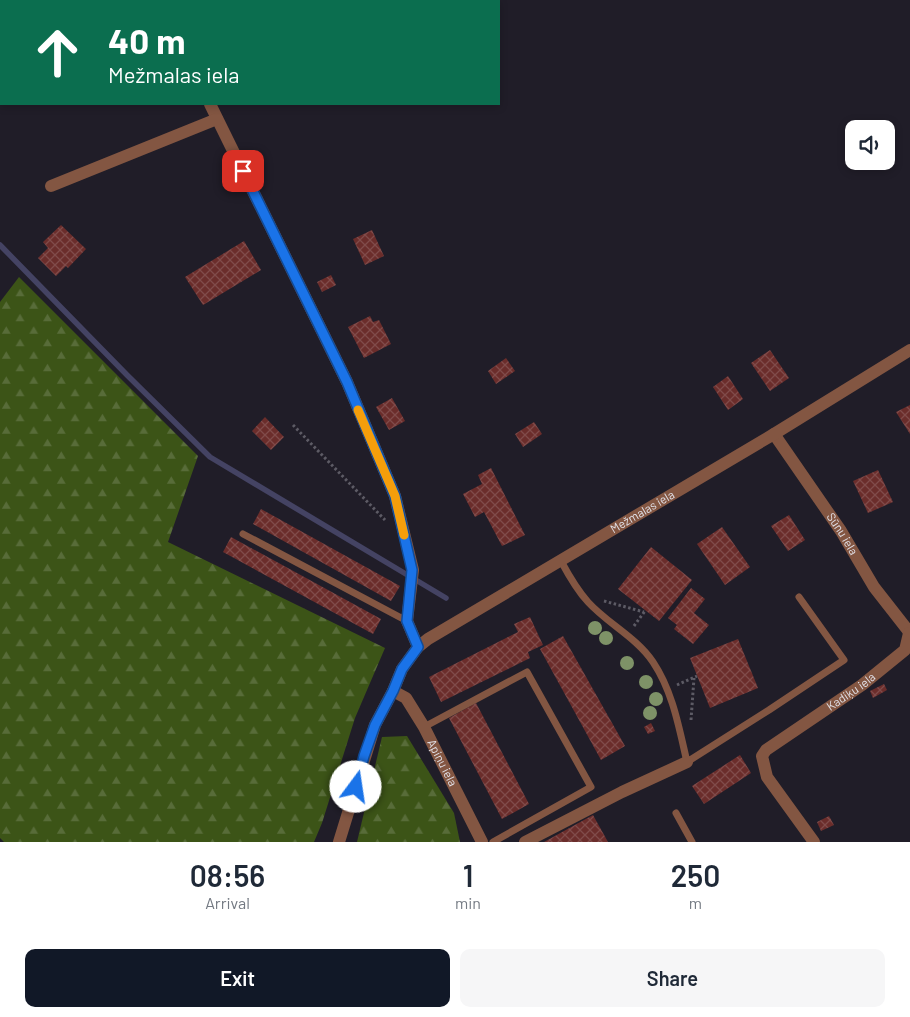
<!DOCTYPE html>
<meta charset="utf-8">
<style>
:root{--surface:#fff;--page:#f6f6f7;--text:#1f2937;--muted:#747a83;--accent:#111827}
body{margin:0;font-family:Barlow,sans-serif;background:var(--page);color:var(--text);height:100vh;display:flex;flex-direction:column;font-size:19px;white-space:nowrap}
*{box-sizing:border-box;margin:0}
p{font-size:16px;color:var(--muted)}
.icon{flex:none;width:28px;height:28px;fill:none;stroke:currentColor;stroke-width:2;stroke-linecap:round;stroke-linejoin:round}
.map{position:relative;height:842px;overflow:hidden}
.side{display:flex;flex-direction:column;background:var(--surface);flex:1}
.side>*{flex:none}
.banner{position:absolute;left:0px;top:0px;width:500px;height:105px;box-shadow:0 2px 8px #0003;background:#0b6e4f;color:#fff;overflow:hidden}
.fabs{position:absolute;left:845px;top:120px;display:grid;gap:10px}
.fabs a{display:grid;place-items:center;width:50px;height:50px;border-radius:10px;background:var(--surface);box-shadow:0 2px 8px #0003;font-size:25px}
.pin{position:absolute;display:grid;place-items:center;width:42px;height:42px;color:#fff;margin:-21px;border-radius:10px;box-shadow:0 2px 8px #0006}
.me{position:absolute;width:55px;margin:-28px;rotate:14deg;stroke-linejoin:round;filter:drop-shadow(0 0 4px #0008)}
.turn{display:flex;align-items:center;gap:18px;height:105px;padding:0 25px;font-size:22px}
.turn .icon{width:65px;height:65px;stroke-width:2.5}
.turn b{display:block;font-size:35px;line-height:42px}
.eta{display:flex;justify-content:space-evenly;align-items:center;height:85px;text-align:center}
.eta b{font-size:30px;font-weight:600;line-height:35px}
.cta{display:flex;gap:10px;margin-top:auto;padding:10px 25px}
.cta a{flex:1;height:58px;border-radius:10px;background:var(--accent);color:#fff;font-size:20px;font-weight:600;line-height:58px;text-align:center}
.cta a+a{background:var(--page);color:var(--text)}
.map>svg:first-child{display:block}
</style>
<div class="map">
<svg width="910" height="842" viewBox="0 0 910 842">
<defs>
<pattern id="forest-firs" width="22" height="20" patternUnits="userSpaceOnUse" patternTransform="scale(1.25)"><rect width="22" height="20" fill="#3c5417"/><path d="M5 1l3.5 6h-7zM16 11l3.5 6h-7z" fill="#586c39"/></pattern>
<pattern id="building-cross-hatch" width="8" height="8" patternUnits="userSpaceOnUse" patternTransform="scale(1.25)"><rect width="8" height="8" fill="#6b2d2b"/><path d="M0 0l8 8M0 8l8-8" fill="none" stroke="#804b4a"/></pattern>
</defs>
<rect width="100%" height="100%" fill="#201d28"/>
<g fill="url(#forest-firs)">
<path d="M 19,277 L 198,456 L 168,542 L 385,648 L 355,718 L 322,823 L 314,842 L 4,842 L 0,838 L 0,302 Z"/>
<path d="M 407,736 L 454,813 L 460,842 L 357,842 L 382,737 Z"/>
</g>
<g fill="none" stroke-linecap="round" stroke-linejoin="round">
<path stroke="#444363" stroke-width="5.5" d="M 0,245 L 127,375 L 210,457 L 446,598"/>
</g>
<g fill="url(#building-cross-hatch)">
<path d="M 61,225 L 86,249 L 68,268 L 66,266 L 56,276 L 38,258 L 48,248 L 43,242 Z"/>
<path d="M 372,230 L 384,256 L 365,265 L 353,239 Z"/>
<path d="M 244,241 L 261,270 L 203,305 L 185,277 Z"/>
<path d="M 331,275 L 336,285 L 322,292 L 317,282 Z"/>
<path d="M 370,316 L 373,322 L 379,320 L 391,344 L 364,358 L 348,327 Z"/>
<path d="M 770,350 L 789,378 L 770,391 L 751,363 Z"/>
<path d="M 506,358 L 515,371 L 496,384 L 488,371 Z"/>
<path d="M 728,376 L 743,399 L 728,410 L 713,387 Z"/>
<path d="M 392,398 L 405,421 L 389,430 L 376,407 Z"/>
<path d="M 910,405 L 910,434 L 896,412 Z"/>
<path d="M 265,417 L 284,437 L 271,450 L 252,431 Z"/>
<path d="M 534,422 L 542,434 L 523,447 L 515,434 Z"/>
<path d="M 491,468 L 525,535 L 502,546 L 484,512 L 475,517 L 463,494 L 482,484 L 478,475 Z"/>
<path d="M 878,470 L 893,502 L 868,513 L 853,481 Z"/>
<path d="M 261,509 L 400,586 L 391,601 L 253,524 Z"/>
<path d="M 789,515 L 805,540 L 788,551 L 771,526 Z"/>
<path d="M 722,527 L 750,567 L 725,585 L 697,544 Z"/>
<path d="M 231,537 L 381,619 L 373,634 L 223,552 Z"/>
<path d="M 651,547 L 692,580 L 659,621 L 618,589 Z"/>
<path d="M 691,588 L 705,599 L 694,613 L 709,625 L 693,644 L 674,629 L 677,625 L 668,618 Z"/>
<path d="M 530,617 L 543,645 L 528,652 L 530,658 L 441,702 L 429,677 L 518,632 L 514,624 Z"/>
<path d="M 563,636 L 625,746 L 601,760 L 540,649 Z"/>
<path d="M 738,639 L 758,688 L 710,708 L 690,658 Z"/>
<path d="M 884,684 L 887,690 L 873,698 L 870,691 Z"/>
<path d="M 476,703 L 529,804 L 502,819 L 449,718 Z"/>
<path d="M 651,723 L 655,731 L 648,734 L 644,727 Z"/>
<path d="M 740,755 L 751,773 L 704,804 L 692,786 Z"/>
<path d="M 593,815 L 608,842 L 544,842 Z"/>
<path d="M 829,816 L 834,825 L 821,831 L 817,822 Z"/>
</g>
<g fill="none" stroke-linecap="round" stroke-linejoin="round">
<g stroke="#5d5b65" stroke-width="3" stroke-dasharray="2.5 2.5" stroke-linecap="butt">
<path d="M 293,425 L 385,520"/>
<path d="M 604,601 L 644,612"/>
<path d="M 634,626 L 645,611"/>
<path d="M 677,685 L 697,676"/>
<path d="M 691,720 L 694,678"/>
</g>
<g stroke="#835642" stroke-width="7">
<path d="M 243,534 L 407,621"/>
<path d="M 561,561 C 569,576 577,590 588,602 C 608,624 636,637 653,662 C 673,692 679,728 687,762 L 769,710 L 844,660 L 799,597"/>
<path d="M 424,727 L 527,672 L 591,787 L 493,842"/>
<path d="M 676,813 L 692,842"/>
</g>
<g stroke="#835642" stroke-width="12">
<path d="M 163,0 L 164,1"/>
<path d="M 251,1 L 253,0"/>
<path d="M 210,104 L 347,382 L 395,496 L 413,570 L 407,621 L 418,647"/>
<path d="M 51,186 L 217,119"/>
<path id="s1" d="M 774,434 L 841,531 L 874,587 L 910,633"/>
<path id="s2" d="M 393,691 L 406,698 L 424,727 L 482,842"/>
<path id="s3" d="M 339,842 L 375,725 L 393,691 L 402,669 L 418,647 L 428,639 L 774,434 L 910,350"/>
<path d="M 525,842 L 622,792 L 687,762"/>
<path id="s4" d="M 814,842 L 767,777 L 762,756 L 766,750 L 862,685 L 905,650 L 909,633"/>
</g>
</g>
<g fill="#7e9267">
<circle cx="595" cy="628" r="7"/>
<circle cx="606" cy="638" r="7"/>
<circle cx="627" cy="663" r="7"/>
<circle cx="646" cy="682" r="7"/>
<circle cx="656" cy="699" r="7"/>
<circle cx="650" cy="713" r="7"/>
</g>
<g fill="none" stroke-linecap="round" stroke-linejoin="round">
<defs>
<path id="route" d="M 243,171 L 347,382 L 395,496 L 412,570 L 407,621 L 418,647 L 402,669 L 393,691 L 375,725 L 364,756 L 356,787"/>
</defs>
<use href="#route" stroke="#114b97" stroke-width="12"/>
<use href="#route" stroke="#1a73e8" stroke-width="9"/>
<path stroke="#f59e0b" stroke-width="9" d="M 358,410 L 395,496 L 404,535"/>
</g>
<g text-anchor="middle" stroke-width="5" stroke-linejoin="round" paint-order="stroke">
<g font-size="12" fill="#e1e0e7" stroke="#16141e">
<text dy="4" stroke="none"><textPath href="#s3" startOffset="474">Mežmalas iela</textPath></text>
<text dy="4" stroke="none"><textPath href="#s1" startOffset="121">Sūnu iela</textPath></text>
<text dy="4" stroke="none"><textPath href="#s4" startOffset="212">Kadiķu iela</textPath></text>
<text dy="4" stroke="none"><textPath href="#s2" startOffset="89">Apiņu iela</textPath></text>
</g>
</g>
</svg>
<div class="fabs">
<a><svg class="icon" aria-label="sound" viewBox="0 0 24 24"><path d="M4 9h4l5-4v14l-5-4H4zM17 9q2 3 0 6"/></svg></a>
</div>
<div class="pin" style="left:243px;top:171px;background:#d93025"><svg class="icon" aria-label="arrive" viewBox="0 0 24 24"><path d="M6 21V4h12l-3 4 3 4H6"/></svg></div>
<svg class="me" style="left:356px;top:787px" viewBox="-20 -20 40 40"><circle r="19" fill="#fff"/><path d="M0-13L10 11 0 6-10 11z" fill="#1a73e8"/></svg>
<div class="banner">
<div class="turn"><svg class="icon" aria-label="ahead" viewBox="0 0 24 24"><path d="M12 20V5M6 11l6-6 6 6"/></svg><div><b>40 m</b>Mežmalas iela</div></div>
</div>
</div>
<section class="side">
<div class="eta">
<div><b>08:56</b><p>Arrival</p></div>
<div><b>1</b><p>min</p></div>
<div><b>250</b><p>m</p></div>
</div>
<div class="cta"><a>Exit</a><a>Share</a></div>
</section>
